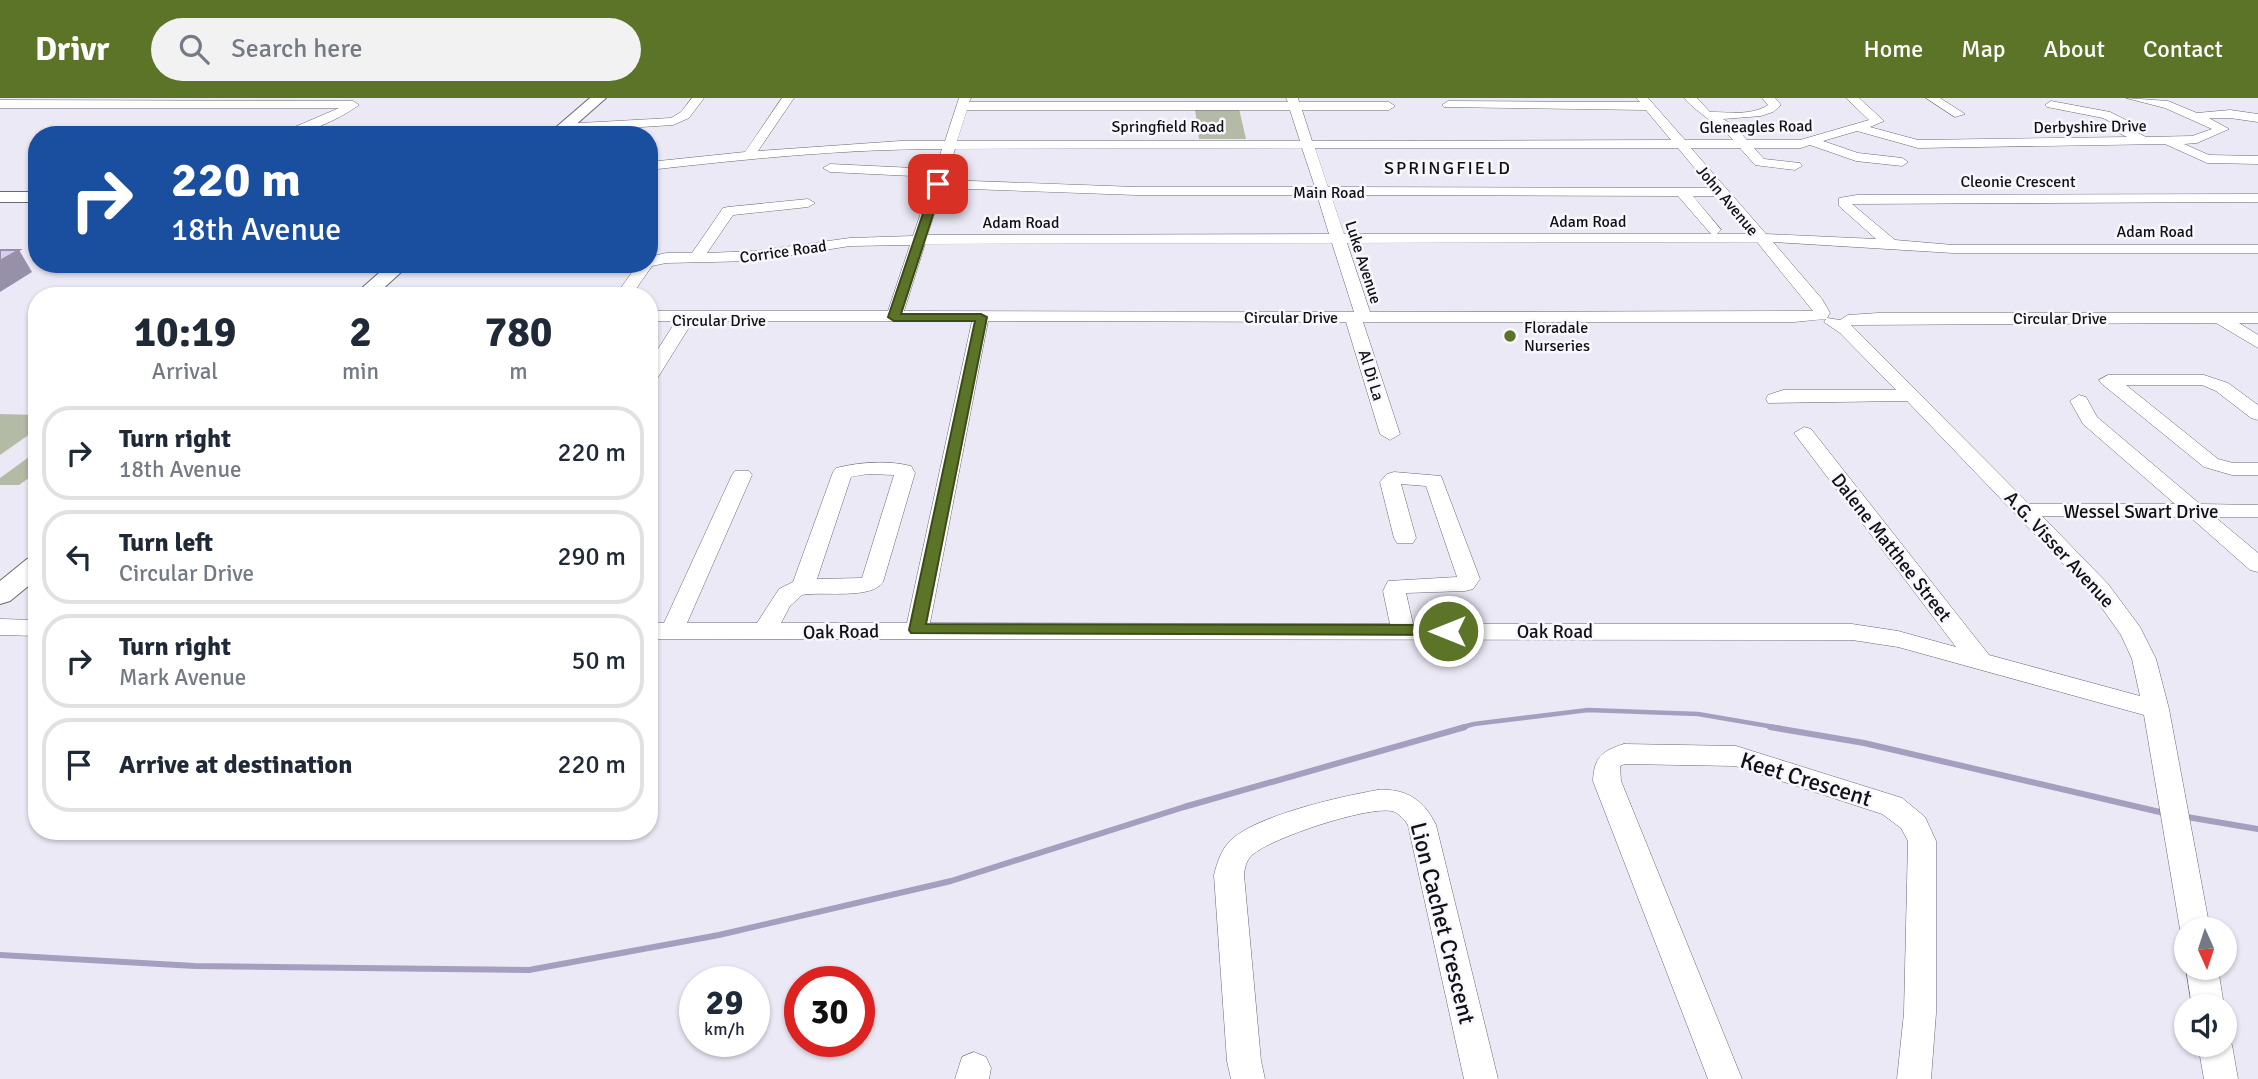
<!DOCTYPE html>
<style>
:root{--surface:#fff;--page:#f2f2f3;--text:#1f2937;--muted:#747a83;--line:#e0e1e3;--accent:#5b7427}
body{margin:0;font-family:Signika,sans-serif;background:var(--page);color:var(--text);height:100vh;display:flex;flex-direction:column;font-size:26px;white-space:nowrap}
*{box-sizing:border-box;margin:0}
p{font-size:23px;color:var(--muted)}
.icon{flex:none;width:38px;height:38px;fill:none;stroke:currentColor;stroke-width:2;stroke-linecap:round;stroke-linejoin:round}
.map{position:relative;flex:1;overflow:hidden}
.panel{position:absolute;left:28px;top:189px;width:630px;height:553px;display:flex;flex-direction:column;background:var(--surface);border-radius:28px;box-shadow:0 2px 5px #0004}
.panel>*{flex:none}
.top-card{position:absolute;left:28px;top:28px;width:630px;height:147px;border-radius:28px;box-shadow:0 2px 5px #0004;background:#1a4fa0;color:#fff;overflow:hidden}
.needle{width:46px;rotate:177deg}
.controls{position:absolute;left:2174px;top:819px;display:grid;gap:14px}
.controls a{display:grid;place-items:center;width:63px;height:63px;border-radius:50%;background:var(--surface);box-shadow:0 2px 5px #0004;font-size:35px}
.speed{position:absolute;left:679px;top:868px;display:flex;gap:14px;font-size:35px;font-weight:700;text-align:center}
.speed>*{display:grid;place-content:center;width:91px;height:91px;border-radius:50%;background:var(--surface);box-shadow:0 2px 5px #0004;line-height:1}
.speed small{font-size:18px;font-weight:400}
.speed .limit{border:10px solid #d22;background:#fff;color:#111}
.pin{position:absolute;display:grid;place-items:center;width:60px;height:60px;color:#fff;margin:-30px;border-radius:14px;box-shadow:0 4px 10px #0006}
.me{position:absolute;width:77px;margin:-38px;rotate:270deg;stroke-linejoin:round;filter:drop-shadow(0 0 5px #0008)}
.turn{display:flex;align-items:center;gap:24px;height:147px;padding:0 28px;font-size:32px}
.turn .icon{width:91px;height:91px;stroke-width:2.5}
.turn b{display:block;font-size:49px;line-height:60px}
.eta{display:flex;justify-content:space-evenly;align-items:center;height:119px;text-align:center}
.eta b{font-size:42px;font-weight:700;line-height:49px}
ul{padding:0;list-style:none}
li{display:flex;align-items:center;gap:21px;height:94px;margin:0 14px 10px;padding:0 14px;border:4px solid var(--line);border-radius:28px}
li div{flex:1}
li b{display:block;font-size:26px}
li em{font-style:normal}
header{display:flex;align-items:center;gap:42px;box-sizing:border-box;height:98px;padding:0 35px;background:var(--accent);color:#fff}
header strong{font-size:33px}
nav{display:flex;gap:38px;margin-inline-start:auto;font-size:24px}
.search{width:490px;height:63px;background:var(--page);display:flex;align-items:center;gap:18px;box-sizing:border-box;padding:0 24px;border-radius:38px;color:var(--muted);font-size:26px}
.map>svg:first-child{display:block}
</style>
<header>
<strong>Drivr</strong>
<div class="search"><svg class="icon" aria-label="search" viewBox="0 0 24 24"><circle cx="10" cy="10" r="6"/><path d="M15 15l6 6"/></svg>Search here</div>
<nav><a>Home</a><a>Map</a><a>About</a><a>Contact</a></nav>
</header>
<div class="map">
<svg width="2258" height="981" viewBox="0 0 2258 981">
<rect width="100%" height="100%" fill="#ebe9f5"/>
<g fill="#b3bba7">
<path d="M 1195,11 L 1239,11 L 1246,41 L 1199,41 Z"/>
<path d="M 0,316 L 37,317 L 37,331 L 0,357 Z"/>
<path d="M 33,356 L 37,356 L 37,374 L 19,387 L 0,387 L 0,380 Z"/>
</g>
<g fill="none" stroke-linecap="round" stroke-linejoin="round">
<path stroke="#a69ebf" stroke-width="4.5" d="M 1459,630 L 1474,626 L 1588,612 L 1698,616 L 1780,630"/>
<g stroke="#a69ebf" stroke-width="6">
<path d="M 1770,629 L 1864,645 L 2164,715"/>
<path d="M 2187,719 L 2258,731"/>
<path d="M 0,857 L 195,868 L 529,872 L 719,837 L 951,783 L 1184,709 L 1465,629"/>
</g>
<defs>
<g id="minor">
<path d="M 692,0 L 704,0 L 689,20 L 673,27 L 562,34 L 556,30 L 562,26 L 671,20 L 681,14 Z"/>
<path d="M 782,0 L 794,0 L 758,53 L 900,43 L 945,43 L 959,0 L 971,0 L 969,4 L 1288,4 L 1286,0 L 1298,0 L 1299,4 L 1389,4 L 1395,8 L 1389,12 L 1302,12 L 1312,43 L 1671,42 L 1646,12 L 1444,9 L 1442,7 L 1448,3 L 1640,4 L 1636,0 L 1648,0 L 1685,42 L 1733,42 C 1719,26 1699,17 1684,0 L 1697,0 L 1710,14 C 1729,14 1751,18 1768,7 L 1762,0 L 1775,0 L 1781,7 L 1773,14 L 1761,18 L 1723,21 L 1733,27 L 1747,42 L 1800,42 L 1869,22 L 1846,0 L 1859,0 L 1884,23 L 1870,29 L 1918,42 L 2127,39 L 2115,33 L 2115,26 L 2103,20 L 2047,9 L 2045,7 L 2051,3 L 2110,14 L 2126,22 L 2126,29 L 2146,39 L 2192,38 L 2212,31 L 2165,10 L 2126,0 L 2168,3 L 2197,15 L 2230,12 L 2258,16 L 2258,24 L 2230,20 L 2209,20 L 2229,31 L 2197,45 L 2184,46 L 2209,57 L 2258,58 L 2258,66 L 2207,65 L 2165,46 L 1918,50 L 1857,33 L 1823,43 L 1858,55 L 1902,60 L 1908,64 L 1902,68 L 1856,63 L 1810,47 L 1801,50 L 1754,50 L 1764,61 L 1800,65 L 1802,68 L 1795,72 L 1755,67 L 1740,50 L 1691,50 L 1766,136 L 1876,141 L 1839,108 L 1839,100 L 1857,97 L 2258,96 L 2258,104 L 1852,106 L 1895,142 L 1953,147 L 2258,147 L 2258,155 L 1953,155 L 1773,144 L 1822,201 L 1830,215 L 1827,220 L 1840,222 L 1848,217 L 1878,215 L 2258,215 L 2258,225 L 2239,225 L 2258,237 L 2258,250 L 2216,225 L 1851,227 L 2029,406 L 2175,406 L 2083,326 L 2070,303 L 2079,297 L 2086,299 L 2097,319 L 2200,406 L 2258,407 L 2258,419 L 2215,419 L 2258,455 L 2258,474 L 2250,472 L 2190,419 L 2042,418 L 2108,486 L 2140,529 L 2156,561 L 2169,611 L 2210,831 L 2186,831 L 2186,841 L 2180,831 L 2144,617 L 1898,549 L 1852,542 L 649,541 L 649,525 L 664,525 L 732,377 L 735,373 L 749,373 L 752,377 L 687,525 L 757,525 L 779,491 L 793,484 L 833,374 L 836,370 C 860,364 887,362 911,368 L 915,375 L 883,484 C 871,502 823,493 802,497 L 790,508 L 781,525 L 907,525 L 972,223 L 693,223 L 655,284 L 649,285 L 649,265 L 676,223 L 649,223 L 649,213 L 888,213 L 910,147 L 850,148 L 755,163 L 666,165 L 652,168 L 631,198 L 615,198 L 638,166 L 649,166 L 649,159 L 666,155 L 692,155 L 723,110 L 728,109 L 808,101 L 815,105 L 808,109 L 733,117 L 707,155 L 755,153 L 850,140 L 913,138 L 933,79 L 830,74 L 823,70 L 830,66 L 935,71 L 942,51 C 844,51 746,61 649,72 L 649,64 L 745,54 ZM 967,12 L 1290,12 L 1300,43 L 957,43 ZM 1302,50 L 1315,89 L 1136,89 L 945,82 L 955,51 ZM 1315,50 L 1678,50 L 1711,90 L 1328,89 ZM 943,90 L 1136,97 L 1317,97 L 1329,136 L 928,137 ZM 1331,97 L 1678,98 L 1711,136 L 1344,136 ZM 1693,98 L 1718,98 L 1750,136 L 1717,136 L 1721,132 ZM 1757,144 L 1813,213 L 1370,214 L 1347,145 ZM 1332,145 L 1354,214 L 904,213 L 925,146 ZM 1826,221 L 1824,224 L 1840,235 L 1896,292 L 1783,292 L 1768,297 L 1766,301 L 1768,305 L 1907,303 L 2092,496 L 2121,537 L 2132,561 L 2140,598 L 1989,557 L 1811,331 L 1804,329 L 1794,335 L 1956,549 L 1898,533 L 1852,526 L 1413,526 L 1406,495 L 1465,493 L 1473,491 L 1480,481 L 1441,378 L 1394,374 L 1387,376 L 1380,384 L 1394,440 L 1397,445 L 1413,445 L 1416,440 L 1401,386 L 1426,388 L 1457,479 L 1388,483 L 1383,493 L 1390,526 L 930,525 L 988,223 L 1346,224 L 1380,336 L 1390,342 L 1400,336 L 1363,224 L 1794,224 ZM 868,376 L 894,377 L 862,480 L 817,481 L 851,379 Z"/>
<path d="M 1926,0 L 1940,0 L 1965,16 L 1955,19 Z"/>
<path d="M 0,2 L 353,3 L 359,7 C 336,23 306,37 276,37 L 339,10 L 0,10 Z"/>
<path d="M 2108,277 L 2204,277 L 2228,285 L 2258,307 L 2258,322 L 2251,320 L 2216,293 L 2202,287 L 2126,287 L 2218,361 L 2233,365 L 2258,365 L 2258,377 L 2232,377 L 2204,369 L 2102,286 L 2099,282 Z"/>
<path d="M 0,521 L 37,522 L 37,538 L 0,537 Z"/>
<path d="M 1624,646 L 1736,648 L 1902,700 L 1925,719 L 1936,743 L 1936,915 L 1931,981 L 1897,981 L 1904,915 L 1908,743 L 1901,730 L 1882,716 L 1735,668 L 1625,666 L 1620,668 L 1621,683 L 1742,981 L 1708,981 L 1593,683 C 1594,659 1602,653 1624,646 Z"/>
<path d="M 1378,692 C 1406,690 1424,702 1436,727 L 1498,981 L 1464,981 L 1408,727 C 1404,721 1399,715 1392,713 C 1367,708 1271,740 1252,757 C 1246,763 1245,769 1244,777 L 1261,963 L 1265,981 L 1231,981 L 1227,963 L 1214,777 C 1217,765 1221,752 1230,743 C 1254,718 1342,698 1378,692 Z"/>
<path d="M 2186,870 L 2218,870 L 2224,908 L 2192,908 Z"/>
<path d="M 2224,935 L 2232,947 L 2238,981 L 2204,981 L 2198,947 L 2224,947 Z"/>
<path d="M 974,954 L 986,959 L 991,970 L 989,981 L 955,981 L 962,959 Z"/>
</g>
<g id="major">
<path d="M 590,0 L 606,0 L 564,37 L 547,37 Z"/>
<rect x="0" y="94" width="37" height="10"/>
<path d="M 389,166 L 410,166 L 375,198 L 353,198 Z"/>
<path d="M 37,459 L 37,481 L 10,503 L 0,506 L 0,483 L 27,461 Z"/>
</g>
</defs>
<use href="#minor" stroke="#6b6873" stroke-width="1"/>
<use href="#major" stroke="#6b6873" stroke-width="2"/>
<use href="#minor" fill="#fff" fill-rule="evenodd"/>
<use href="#major" fill="#fff" fill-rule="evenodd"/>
</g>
<path fill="#9690a9" d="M 19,152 L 32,174 L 0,194 L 0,163 Z"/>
<path fill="#d7cdf1" stroke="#9690a9" stroke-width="2" d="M 0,152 L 19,152 L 0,163 Z"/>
<path fill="#5b7427" stroke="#3b4b19" stroke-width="2" d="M 938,83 L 943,86 L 901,216 L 981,216 L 987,219 L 926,526 L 1448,527 L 1453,529 L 1456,533 L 1453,537 L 911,535 L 909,532 L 975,223 L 894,223 L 888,219 L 933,86 Z"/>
<circle fill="#5b7427" stroke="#f8f7fe" stroke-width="2.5" cx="1510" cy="238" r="7"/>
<g text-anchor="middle" stroke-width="5" stroke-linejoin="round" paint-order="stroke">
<g font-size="16" fill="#111014" stroke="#f8f7fe">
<text x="1168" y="34">Springfield Road</text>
<text transform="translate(1756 28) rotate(-1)" y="6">Gleneagles Road</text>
<text transform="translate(2090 28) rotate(-1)" y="6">Derbyshire Drive</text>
<text x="2018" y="89">Cleonie Crescent</text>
<text x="1329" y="100">Main Road</text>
<text transform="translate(1728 102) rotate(50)" y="6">John Avenue</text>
<text x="1588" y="129">Adam Road</text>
<text x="1021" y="130">Adam Road</text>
<text x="2155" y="139">Adam Road</text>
<text transform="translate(783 153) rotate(-8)" y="6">Corrice Road</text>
<text transform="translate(1364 164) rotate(72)" y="6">Luke Avenue</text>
<text x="1291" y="225">Circular Drive</text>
<text x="2060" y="226">Circular Drive</text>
<text x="719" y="228">Circular Drive</text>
<text transform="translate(1372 277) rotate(73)" y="6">Al Di La</text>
</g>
<g font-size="16" fill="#111014" stroke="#f8f7fe" text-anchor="start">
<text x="1524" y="235">Floradale<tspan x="1524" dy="18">Nurseries</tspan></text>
</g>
<g font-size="18" letter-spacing="2" fill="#111014" stroke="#f8f7fe">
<text x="1448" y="76">SPRINGFIELD</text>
</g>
<g font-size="19" fill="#111014" stroke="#f8f7fe">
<text x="2141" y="420">Wessel Swart Drive</text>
<text transform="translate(1892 449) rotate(52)" y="7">Dalene Matthee Street</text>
<text transform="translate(2060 451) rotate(47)" y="7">A.G. Visser Avenue</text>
<text transform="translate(841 533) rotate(-1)" y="7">Oak Road</text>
<text x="1555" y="540">Oak Road</text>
</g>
<g font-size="23" fill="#111014" stroke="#f8f7fe">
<text transform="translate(1806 681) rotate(17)" y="8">Keet Crescent</text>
<text transform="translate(1443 825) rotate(76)" y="8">Lion Cachet Crescent</text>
</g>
</g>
</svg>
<div class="controls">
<a><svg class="needle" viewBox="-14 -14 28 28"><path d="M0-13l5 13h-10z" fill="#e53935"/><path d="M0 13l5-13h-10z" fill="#747a83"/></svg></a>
<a><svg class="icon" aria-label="sound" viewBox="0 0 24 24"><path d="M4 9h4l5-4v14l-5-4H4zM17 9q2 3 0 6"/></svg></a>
</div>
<div class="speed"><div>29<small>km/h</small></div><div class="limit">30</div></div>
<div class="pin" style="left:938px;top:86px;background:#d93025"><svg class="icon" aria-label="arrive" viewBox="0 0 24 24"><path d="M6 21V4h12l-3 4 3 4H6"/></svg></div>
<svg class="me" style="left:1448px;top:533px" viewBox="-20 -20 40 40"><circle r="17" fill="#5b7427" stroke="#fff" stroke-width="3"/><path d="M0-11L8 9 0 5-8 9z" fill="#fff"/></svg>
<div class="top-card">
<div class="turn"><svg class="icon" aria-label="right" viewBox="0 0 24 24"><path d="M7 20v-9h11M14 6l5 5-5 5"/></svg><div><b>220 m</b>18th Avenue</div></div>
</div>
<section class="panel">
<div class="eta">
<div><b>10:19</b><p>Arrival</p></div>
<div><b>2</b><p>min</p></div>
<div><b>780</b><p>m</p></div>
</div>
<ul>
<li><svg class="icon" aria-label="right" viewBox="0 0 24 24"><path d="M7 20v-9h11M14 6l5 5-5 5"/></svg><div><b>Turn right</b><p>18th Avenue</p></div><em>220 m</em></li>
<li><svg class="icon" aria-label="left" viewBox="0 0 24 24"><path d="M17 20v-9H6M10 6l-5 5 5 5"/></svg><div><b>Turn left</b><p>Circular Drive</p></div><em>290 m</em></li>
<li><svg class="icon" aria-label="right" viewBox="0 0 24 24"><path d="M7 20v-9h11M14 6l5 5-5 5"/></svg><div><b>Turn right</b><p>Mark Avenue</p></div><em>50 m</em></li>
<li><svg class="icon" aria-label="arrive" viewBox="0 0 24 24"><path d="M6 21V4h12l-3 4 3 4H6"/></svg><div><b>Arrive at destination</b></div><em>220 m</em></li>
</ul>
</section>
</div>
